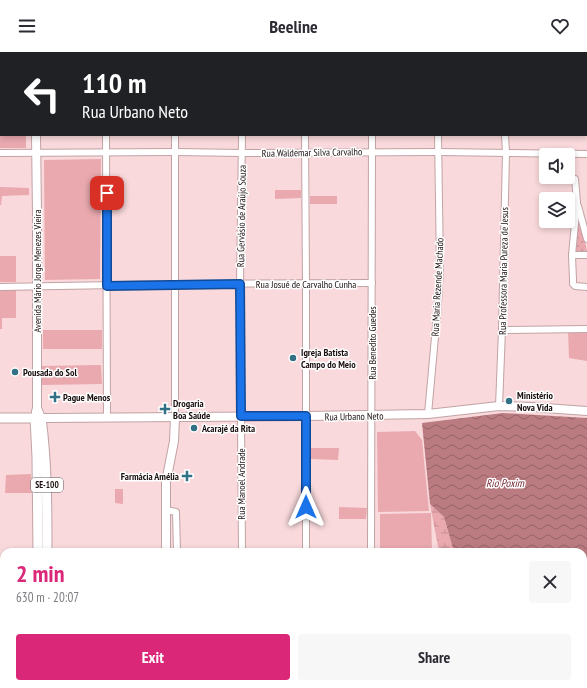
<!DOCTYPE html>
<meta charset="utf-8">
<style>
:root{--surface:#fff;--page:#f7f7f7;--text:#2b2b33;--muted:#7c7c81;--accent:#db2777}
body{margin:0;font-family:"PT Sans Narrow",sans-serif;background:var(--page);color:var(--text);height:100vh;display:flex;flex-direction:column;font-size:15px;white-space:nowrap}
*{box-sizing:border-box;margin:0}
p{font-size:13px;color:var(--muted)}
.icon{flex:none;width:22px;height:22px;fill:none;stroke:currentColor;stroke-width:2;stroke-linecap:round;stroke-linejoin:round}
.map{position:relative;flex:1;overflow:hidden}
.side{position:absolute;left:0px;top:496px;width:587px;height:140px;display:flex;flex-direction:column;background:var(--surface);border-radius:12px 12px 0 0;box-shadow:0 2px 6px #0003}
.side>*{flex:none}
.guide{position:absolute;left:0px;top:0px;width:587px;height:84px;box-shadow:0 2px 6px #0003;background:#202124;color:#fff;overflow:hidden}
.controls{position:absolute;left:539px;top:96px;display:grid;gap:8px}
.controls a{display:grid;place-items:center;width:36px;height:36px;border-radius:4px;background:var(--surface);box-shadow:0 2px 6px #0003;font-size:20px}
.pin{position:absolute;display:grid;place-items:center;width:34px;height:34px;color:#fff;margin:-17px;border-radius:8px;box-shadow:0 2px 6px #0006}
.me{position:absolute;width:44px;margin:-22px;rotate:0deg;stroke-linejoin:round;filter:drop-shadow(0 0 3px #0008)}
.turn{display:flex;align-items:center;gap:14px;height:84px;padding:0 16px;font-size:18px}
.turn .icon{width:52px;height:52px;stroke-width:2.5}
.turn b{display:block;font-size:28px;line-height:34px}
.round{display:grid;place-items:center;flex:none;width:42px;height:42px;border-radius:4px;background:var(--page)}
.head{display:flex;align-items:center;justify-content:space-between;height:68px;padding:0 16px}
h1{font-size:24px;font-weight:800;line-height:30px;color:var(--accent)}
.primary-button{display:flex;gap:8px;margin-top:auto;padding:8px 16px}
.primary-button a{flex:1;height:46px;border-radius:4px;background:var(--accent);color:#fff;font-size:16px;font-weight:800;line-height:46px;text-align:center}
.primary-button a+a{background:var(--page);color:var(--text)}
header{display:flex;justify-content:space-between;align-items:center;height:52px;padding:0 16px;background:var(--surface);font-size:18px;font-weight:800}
.map>svg:first-child{display:block}
</style>
<header><svg class="icon" aria-label="menu" viewBox="0 0 24 24"><path d="M4 6h16M4 12h16M4 18h16"/></svg>Beeline<svg class="icon" aria-label="heart" viewBox="0 0 24 24"><path d="M12 20l-8-8c-3-5 5-10 8-4 3-6 11-1 8 4z"/></svg></header>
<div class="map">
<svg width="587" height="636" viewBox="0 0 587 636">
<defs>
<pattern id="wetland-marsh" width="20" height="14" patternUnits="userSpaceOnUse"><rect width="20" height="14" fill="#e9a9af"/><path d="M1 5h8M5 5V1M11 12h8M15 12V8" fill="none" stroke="#c79096"/></pattern>
<pattern id="park-dots" width="8" height="8" patternUnits="userSpaceOnUse"><rect width="8" height="8" fill="#e9a9af"/><path d="M2 2h.1M6 6h.1" fill="none" stroke="#c79096" stroke-width="1.8" stroke-linecap="round"/></pattern>
<pattern id="water-waves" width="16" height="10" patternUnits="userSpaceOnUse"><rect width="16" height="10" fill="#ba7b81"/><path d="M0 5q4-4 8 0t8 0" fill="none" stroke="#966368"/></pattern>
</defs>
<rect width="100%" height="100%" fill="#f9d9db"/>
<g fill="#e9a9af">
<path d="M 0,42 L 1,42 L 1,83 L 26,83 L 26,96 L 0,96 Z"/>
<path d="M 101,107 L 100,227 L 45,228 L 44,108 Z"/>
<path d="M 0,135 L 29,136 L 29,143 L 2,144 L 1,153 L 0,153 Z"/>
<path d="M 275,138 L 301,138 L 301,146 L 275,147 Z"/>
<rect x="310" y="144" width="27" height="8"/>
<rect x="0" y="204" width="16" height="26"/>
<path d="M 0,238 L 16,238 L 16,266 L 2,266 L 2,277 L 0,277 Z"/>
<rect x="43" y="278" width="59" height="19"/>
<path d="M 568,278 L 587,280 L 587,309 L 569,306 Z"/>
<path d="M 101,313 L 102,332 L 42,333 L 42,314 Z"/>
<path d="M 415,379 L 422,388 L 429,459 L 378,460 L 377,380 Z"/>
<path d="M 311,396 L 339,396 L 338,408 L 311,407 Z"/>
<path d="M 31,422 L 32,441 L 5,441 L 6,423 Z"/>
<path d="M 115,437 L 123,437 L 123,452 L 115,451 Z"/>
<path d="M 339,455 L 367,456 L 366,467 L 339,467 Z"/>
<path d="M 431,461 L 432,500 L 380,500 L 380,462 Z"/>
<rect x="0" y="516" width="4" height="23"/>
<path d="M 396,632 L 458,632 L 460,636 L 397,636 Z"/>
</g>
<g fill="url(#wetland-marsh)">
<path d="M 430,452 L 444,465 L 454,500 L 439,500 Z"/>
<path d="M 459,632 L 504,632 L 506,636 L 461,636 Z"/>
</g>
<path fill="url(#park-dots)" d="M 578,163 L 587,199 L 575,200 Z"/>
<path fill="url(#water-waves)" d="M 503,361 L 587,366 L 587,636 L 506,636 L 504,632 L 583,632 L 583,500 L 454,500 L 444,465 L 430,452 L 422,371 Z"/>
<g fill="none" stroke-linecap="round" stroke-linejoin="round">
<defs>
<g id="street">
<path d="M 106,0 L 106,1"/>
<path d="M 175,0 L 175,1"/>
<path d="M 241,0 L 241,1"/>
<path d="M 437,0 L 437,1"/>
<path d="M 503,0 L 503,1"/>
<path d="M 306,1 L 306,0"/>
<path d="M 374,1 L 374,0"/>
<path d="M 106,83 L 107,366"/>
<path d="M 305,83 L 306,232 L 306,500"/>
<path d="M 0,101 L 176,100 L 242,101 L 439,100 L 587,102"/>
<path d="M 575,127 L 577,150 L 572,203 L 573,228 L 573,232 L 575,234 L 587,235"/>
<path d="M 578,154 L 587,187"/>
<path d="M 572,203 L 587,203"/>
<path d="M 0,235 L 175,232 L 372,231"/>
<path d="M 502,278 L 587,277"/>
<path d="M 499,354 L 502,278 L 506,101 L 505,83"/>
<path d="M 428,362 L 438,252 L 440,216 L 438,83"/>
<path d="M 175,365 L 175,83"/>
<path d="M 166,458 L 176,460 L 177,500"/>
<path d="M 242,500 L 240,232 L 242,83"/>
<path d="M 371,500 L 372,83"/>
<path d="M 0,545 L 4,545"/>
<path d="M 186,632 L 187,636"/>
<path d="M 251,632 L 252,636"/>
<path d="M 320,632 L 321,636"/>
<path d="M 388,632 L 390,636"/>
</g>
<g id="secondary">
<path d="M 37,0 L 37,1"/>
<path d="M 37,356 L 41,366 L 46,366 L 306,364 L 428,362 L 499,354 L 531,355 L 587,359"/>
<path d="M 36,360 L 37,356 L 37,162 L 36,83"/>
<path d="M 166,500 L 166,430 L 174,389 L 175,365"/>
<path d="M 175,632 L 176,636"/>
</g>
<g id="primary">
<path d="M 0,366 L 41,366 C 47,410 47,455 47,500"/>
<path d="M 35,366 L 37,405 L 38,500"/>
<path d="M 49,632 L 50,636"/>
<path d="M 57,632 L 58,636"/>
</g>
</defs>
<use href="#street" stroke="#c2a3a5" stroke-width="8"/>
<use href="#secondary" stroke="#c2a3a5" stroke-width="10"/>
<use href="#primary" stroke="#c2a3a5" stroke-width="11"/>
<use href="#street" stroke="#fff" stroke-width="6"/>
<use href="#secondary" stroke="#fff" stroke-width="8"/>
<use href="#primary" stroke="#fff" stroke-width="9"/>
</g>
<g fill="none" stroke-linecap="round" stroke-linejoin="round">
<defs>
<path id="route" d="M 107,141 L 107,234 L 240,232 L 241,364 L 306,364 L 306,455"/>
</defs>
<use href="#route" stroke="#114b97" stroke-width="10"/>
<use href="#route" stroke="#1a73e8" stroke-width="7"/>
</g>
<g fill="#327085" stroke="#fff" stroke-width="1.5">
<circle cx="293" cy="306" r="4"/>
<circle cx="15" cy="320" r="4"/>
<path d="M53 339h4v4h4v4h-4v4h-4v-4h-4v-4h4z"/>
<circle cx="509" cy="349" r="4"/>
<path d="M163 351h4v4h4v4h-4v4h-4v-4h-4v-4h4z"/>
<circle cx="194" cy="376" r="4"/>
<path d="M185 418h4v4h4v4h-4v4h-4v-4h-4v-4h4z"/>
</g>
<g text-anchor="middle" stroke-width="3" stroke-linejoin="round" paint-order="stroke">
<rect fill="#fff" stroke="#5f5858" stroke-width="1" x="31" y="426" width="32" height="14" rx="3"/>
<g font-size="9" font-weight="bold" fill="#1b1011">
<text x="47" y="436">SE-100</text>
</g>
<g font-size="10" fill="#1b1011" stroke="#fff">
<text transform="translate(312 100) rotate(-1)" y="4">Rua Waldemar Silva Carvalho</text>
<text transform="translate(241 164) rotate(-89)" y="4">Rua Gervásio de Araújo Souza</text>
<text transform="translate(37 219) rotate(-90)" y="4">Avenida Mário Jorge Menezes Vieira</text>
<text transform="translate(503 219) rotate(-89)" y="4">Rua Professora Maria Pureza de Jesus</text>
<text x="306" y="236">Rua Josué de Carvalho Cunha</text>
<text transform="translate(437 235) rotate(-87)" y="4">Rua Maria Rezende Machado</text>
<text transform="translate(372 291) rotate(-90)" y="4">Rua Benedito Guedes</text>
<text transform="translate(354 364) rotate(-1)" y="4">Rua Urbano Neto</text>
<text transform="translate(241 432) rotate(-90)" y="4">Rua Manoel Andrade</text>
</g>
<g font-size="10" font-weight="bold" fill="#1b1011" stroke="#fff" text-anchor="start">
<text x="301" y="304">Igreja Batista<tspan x="301" dy="12">Campo do Meio</tspan></text>
<text x="23" y="324">Pousada do Sol</text>
<text x="517" y="347">Ministério<tspan x="517" dy="12">Nova Vida</tspan></text>
<text x="63" y="349">Pague Menos</text>
<text x="173" y="355">Drogaria<tspan x="173" dy="12">Boa Saúde</tspan></text>
<text x="202" y="380">Acarajé da Rita</text>
<text x="179" y="428" text-anchor="end">Farmácia Amélia</text>
</g>
<g font-size="11" font-style="italic" fill="#742634" stroke="#fff">
<text x="505" y="435">Rio Poxim</text>
</g>
</g>
</svg>
<div class="controls">
<a><svg class="icon" aria-label="sound" viewBox="0 0 24 24"><path d="M4 9h4l5-4v14l-5-4H4zM17 9q2 3 0 6"/></svg></a>
<a><svg class="icon" aria-label="layers" viewBox="0 0 24 24"><path d="M12 4l9 5-9 5-9-5zM3 14l9 5 9-5"/></svg></a>
</div>
<div class="pin" style="left:107px;top:141px;background:#d93025"><svg class="icon" aria-label="arrive" viewBox="0 0 24 24"><path d="M6 21V4h12l-3 4 3 4H6"/></svg></div>
<svg class="me" style="left:306px;top:455px" viewBox="-20 -20 40 40"><path d="M0-17L14 15 0 8-14 15z" fill="#1a73e8" stroke="#fff" stroke-width="4"/></svg>
<div class="guide">
<div class="turn"><svg class="icon" aria-label="left" viewBox="0 0 24 24"><path d="M17 20v-9H6M10 6l-5 5 5 5"/></svg><div><b>110 m</b>Rua Urbano Neto</div></div>
</div>
<section class="side">
<div class="head"><div><h1>2 min</h1><p>630 m · 20:07</p></div><a class="round"><svg class="icon" aria-label="close" viewBox="0 0 24 24"><path d="M6 6l12 12M18 6L6 18"/></svg></a></div>
<div class="primary-button"><a>Exit</a><a>Share</a></div>
</section>
</div>
